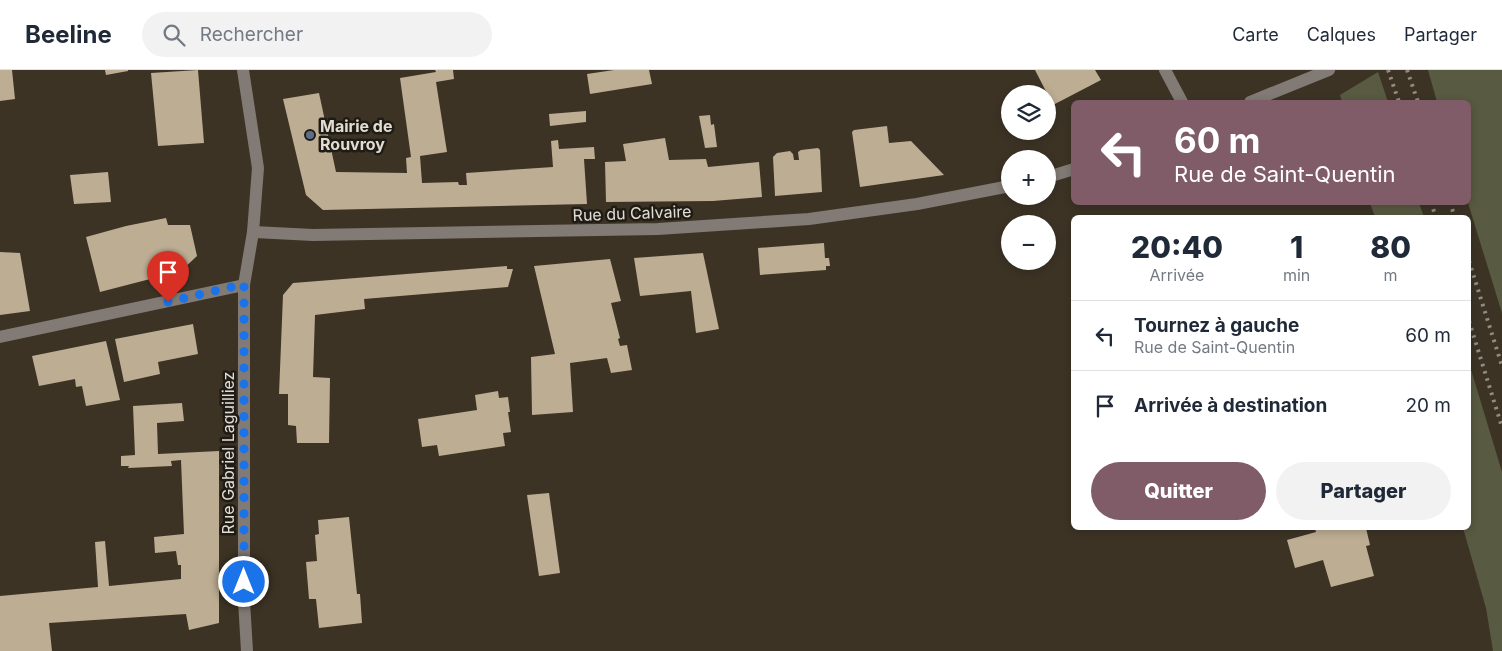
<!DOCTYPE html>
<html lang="fr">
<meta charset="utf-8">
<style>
:root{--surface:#fff;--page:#f2f2f3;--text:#1f2937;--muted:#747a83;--line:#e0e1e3;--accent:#7f5c68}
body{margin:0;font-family:Inter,sans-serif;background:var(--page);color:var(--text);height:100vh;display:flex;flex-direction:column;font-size:19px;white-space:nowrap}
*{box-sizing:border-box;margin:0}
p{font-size:16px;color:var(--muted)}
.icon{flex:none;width:28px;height:28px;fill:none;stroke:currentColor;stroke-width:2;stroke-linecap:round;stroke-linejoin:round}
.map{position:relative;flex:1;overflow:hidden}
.sheet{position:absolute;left:1071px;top:145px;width:400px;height:315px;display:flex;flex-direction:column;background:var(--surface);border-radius:8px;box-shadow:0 2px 8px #0003}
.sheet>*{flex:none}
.hud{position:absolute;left:1071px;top:30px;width:400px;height:105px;border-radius:8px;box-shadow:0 2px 8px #0003;background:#7f5c68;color:#fff;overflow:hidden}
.fabs{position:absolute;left:1001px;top:15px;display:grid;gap:10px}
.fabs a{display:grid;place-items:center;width:55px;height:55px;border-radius:50%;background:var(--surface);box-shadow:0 2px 8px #0003;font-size:25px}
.pin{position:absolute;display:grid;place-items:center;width:42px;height:42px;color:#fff;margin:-51px -21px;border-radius:50% 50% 50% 0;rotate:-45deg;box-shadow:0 0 5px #0007}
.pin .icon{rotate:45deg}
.me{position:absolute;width:55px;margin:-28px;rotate:0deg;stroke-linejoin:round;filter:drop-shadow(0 0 4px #0008)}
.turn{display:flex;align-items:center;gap:18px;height:105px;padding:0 20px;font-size:22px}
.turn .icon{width:65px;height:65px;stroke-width:2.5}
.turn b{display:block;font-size:35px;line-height:42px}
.eta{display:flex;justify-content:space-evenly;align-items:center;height:85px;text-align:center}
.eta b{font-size:30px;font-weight:800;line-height:35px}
.action{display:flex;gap:10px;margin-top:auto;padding:10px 20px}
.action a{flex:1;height:58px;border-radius:30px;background:var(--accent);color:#fff;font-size:20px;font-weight:800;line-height:58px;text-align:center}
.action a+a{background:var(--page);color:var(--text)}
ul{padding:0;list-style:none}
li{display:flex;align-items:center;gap:15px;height:70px;padding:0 20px;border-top:1px solid var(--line)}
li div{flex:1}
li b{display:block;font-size:19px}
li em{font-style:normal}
header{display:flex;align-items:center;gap:30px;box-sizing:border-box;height:70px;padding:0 25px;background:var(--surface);border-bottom:1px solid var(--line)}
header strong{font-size:24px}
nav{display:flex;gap:28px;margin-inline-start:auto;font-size:18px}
.search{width:350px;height:45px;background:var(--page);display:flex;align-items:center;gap:12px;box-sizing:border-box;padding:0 18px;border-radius:28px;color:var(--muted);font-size:19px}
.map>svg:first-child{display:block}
</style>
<header>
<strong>Beeline</strong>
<div class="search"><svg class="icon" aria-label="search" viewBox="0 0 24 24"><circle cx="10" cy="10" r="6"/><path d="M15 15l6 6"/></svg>Rechercher</div>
<nav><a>Carte</a><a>Calques</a><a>Partager</a></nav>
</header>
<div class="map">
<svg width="1502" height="581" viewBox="0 0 1502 581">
<rect width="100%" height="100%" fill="#3c3325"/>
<g fill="#585a41">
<path d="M 1428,0 L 1502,0 L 1502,243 L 1468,133 L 1469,32 L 1437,32 Z"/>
<path d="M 1378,2 L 1388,32 L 1342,32 L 1340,25 Z"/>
<path d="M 1370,133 L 1419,133 L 1424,147 L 1375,147 Z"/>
<path d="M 1469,293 L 1502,402 L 1502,581 L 1493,581 L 1486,538 L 1463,458 L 1469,458 Z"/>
</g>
<g fill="#bdad93">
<path d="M 0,0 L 12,0 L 15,29 L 0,31 Z"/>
<path d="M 105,0 L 128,0 L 128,1 L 106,5 Z"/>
<path d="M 198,0 L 204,73 L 158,76 L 151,3 Z"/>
<path d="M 435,0 L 453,0 L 454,9 L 436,12 L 447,82 L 420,86 L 422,113 L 458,112 L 459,115 L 467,115 L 466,103 L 553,97 L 551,71 L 558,70 L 559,79 L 594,77 L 595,89 L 584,89 L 587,134 L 323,140 L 306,125 L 283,29 L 319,23 L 336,102 L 407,103 L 406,88 L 411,87 L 400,8 L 436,2 Z"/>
<path d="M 614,0 L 649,0 L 652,14 L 590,24 L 587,4 Z"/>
<path d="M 1035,0 L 1095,0 L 1101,10 L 1053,35 Z"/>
<path d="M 586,41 L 586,52 L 550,56 L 549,44 Z"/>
<path d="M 710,45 L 711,55 L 714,54 L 717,77 L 705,78 L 699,46 Z"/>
<path d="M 887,56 L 889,73 L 911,71 L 944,105 L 860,117 L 852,62 L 854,60 Z"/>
<path d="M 665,68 L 669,90 L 706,89 L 708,97 L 759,92 L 762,127 L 713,131 L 606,132 L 605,92 L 626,91 L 623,74 Z"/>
<path d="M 818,78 L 820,80 L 822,122 L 775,126 L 773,87 L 777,83 L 790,81 L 793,84 L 794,90 L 799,90 L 798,82 L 801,80 Z"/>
<path d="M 108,102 L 111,132 L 74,134 L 70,105 Z"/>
<path d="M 166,148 L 168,155 L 190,155 L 197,186 L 181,201 L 100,222 L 86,167 L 126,156 Z"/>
<path d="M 824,173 L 825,188 L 829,188 L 830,196 L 826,196 L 826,200 L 760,205 L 758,178 Z"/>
<path d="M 0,182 L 20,183 L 30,241 L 0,245 Z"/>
<path d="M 703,183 L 719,259 L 696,263 L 691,221 L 640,226 L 634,188 Z"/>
<path d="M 610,189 L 621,231 L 611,233 L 620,268 L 618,269 L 620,276 L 627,275 L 632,300 L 611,303 L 607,288 L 570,293 L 573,342 L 532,345 L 531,287 L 555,284 L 534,196 Z"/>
<path d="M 507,196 L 507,199 L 513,199 L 508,217 L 364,229 L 365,239 L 315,245 L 313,307 L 330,308 L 329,373 L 297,373 L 296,356 L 288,355 L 288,324 L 279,324 L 283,225 L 293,213 Z"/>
<path d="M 193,254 L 198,284 L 158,292 L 160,304 L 124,312 L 115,269 Z"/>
<path d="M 106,271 L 120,330 L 86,336 L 82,316 L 76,317 L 75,309 L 39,316 L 32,286 Z"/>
<path d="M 498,321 L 499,328 L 508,327 L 510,342 L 508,342 L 511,362 L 503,363 L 505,376 L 439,386 L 437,375 L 422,377 L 418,349 L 477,340 L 475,325 Z"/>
<path d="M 182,333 L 184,351 L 157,353 L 158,384 L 219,381 L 219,553 L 189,560 L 186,544 L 49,553 L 52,581 L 0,581 L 0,526 L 98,517 L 95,472 L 105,471 L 109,516 L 181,509 L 181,495 L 178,495 L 176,481 L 155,483 L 154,467 L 184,464 L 181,390 L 171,391 L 172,396 L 128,398 L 129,396 L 121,396 L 121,386 L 135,385 L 133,336 Z"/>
<path d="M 549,423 L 560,503 L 539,506 L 527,425 Z"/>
<path d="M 349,447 L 357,524 L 360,524 L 362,553 L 319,558 L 316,529 L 309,529 L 306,492 L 317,491 L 315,465 L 319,464 L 318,450 Z"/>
<path d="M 1315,458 L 1366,458 L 1370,475 L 1366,476 L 1374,506 L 1331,517 L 1323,490 L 1295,498 L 1287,470 L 1316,462 Z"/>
</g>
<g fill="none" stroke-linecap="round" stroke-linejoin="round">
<g stroke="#827a75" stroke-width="12">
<path d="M 243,0 L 258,98 L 253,162 L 244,215 L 244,531 L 247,581"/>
<path d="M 1165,0 L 1182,32"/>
<path d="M 1250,32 L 1329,0"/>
<path d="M 1048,107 L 1074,99"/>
<path d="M 253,162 L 313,165 L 658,159 L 809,149 L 917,134 L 1010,116"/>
<path d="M 0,267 L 244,215"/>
</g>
<g stroke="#928b7f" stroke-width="4" stroke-dasharray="2.5 5" stroke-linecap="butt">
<path d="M 1388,0 L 1399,32"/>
<path d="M 1407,0 L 1418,32"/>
<path d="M 1431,132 L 1436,148"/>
<path d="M 1450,132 L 1455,148"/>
<path d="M 1469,191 L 1502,296"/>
<path d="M 1469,251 L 1502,357"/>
</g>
</g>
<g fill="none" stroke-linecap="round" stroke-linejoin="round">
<path stroke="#1a73e8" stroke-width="9" stroke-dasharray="0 16.2" d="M 168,232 L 244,214 L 244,512"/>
</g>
<circle fill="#5c6f8a" stroke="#1f1b15" stroke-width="2" cx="310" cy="65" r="5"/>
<g text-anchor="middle" stroke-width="5" stroke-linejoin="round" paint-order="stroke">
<g font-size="16" font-weight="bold" fill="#e2dcd3" stroke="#1f1b15" text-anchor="start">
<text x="320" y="62">Mairie de<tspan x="320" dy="18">Rouvroy</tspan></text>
</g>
<g font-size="16" fill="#e2dcd3" stroke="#1f1b15">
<text transform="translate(632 143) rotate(-2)" y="6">Rue du Calvaire</text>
<text transform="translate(228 383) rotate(-90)" y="6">Rue Gabriel Laguilliez</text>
</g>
</g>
</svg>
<div class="fabs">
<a><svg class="icon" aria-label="layers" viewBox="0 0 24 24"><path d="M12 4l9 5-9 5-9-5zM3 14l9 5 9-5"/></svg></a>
<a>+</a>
<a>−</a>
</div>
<div class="pin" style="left:168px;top:232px;background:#d93025"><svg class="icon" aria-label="arrive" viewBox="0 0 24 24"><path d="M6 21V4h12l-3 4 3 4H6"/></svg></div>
<svg class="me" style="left:244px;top:512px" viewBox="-20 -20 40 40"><circle r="17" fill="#1a73e8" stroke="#fff" stroke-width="3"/><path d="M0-11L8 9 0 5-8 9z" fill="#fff"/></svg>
<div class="hud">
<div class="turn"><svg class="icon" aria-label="left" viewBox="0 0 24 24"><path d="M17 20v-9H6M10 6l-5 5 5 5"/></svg><div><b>60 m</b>Rue de Saint-Quentin</div></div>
</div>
<section class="sheet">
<div class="eta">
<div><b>20:40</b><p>Arrivée</p></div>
<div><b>1</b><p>min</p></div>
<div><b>80</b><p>m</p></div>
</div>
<ul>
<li><svg class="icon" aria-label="left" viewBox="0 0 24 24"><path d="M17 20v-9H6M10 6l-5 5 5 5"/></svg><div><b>Tournez à gauche</b><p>Rue de Saint-Quentin</p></div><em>60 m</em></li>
<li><svg class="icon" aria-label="arrive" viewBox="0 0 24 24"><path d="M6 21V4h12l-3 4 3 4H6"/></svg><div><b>Arrivée à destination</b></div><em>20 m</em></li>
</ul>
<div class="action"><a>Quitter</a><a>Partager</a></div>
</section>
</div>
